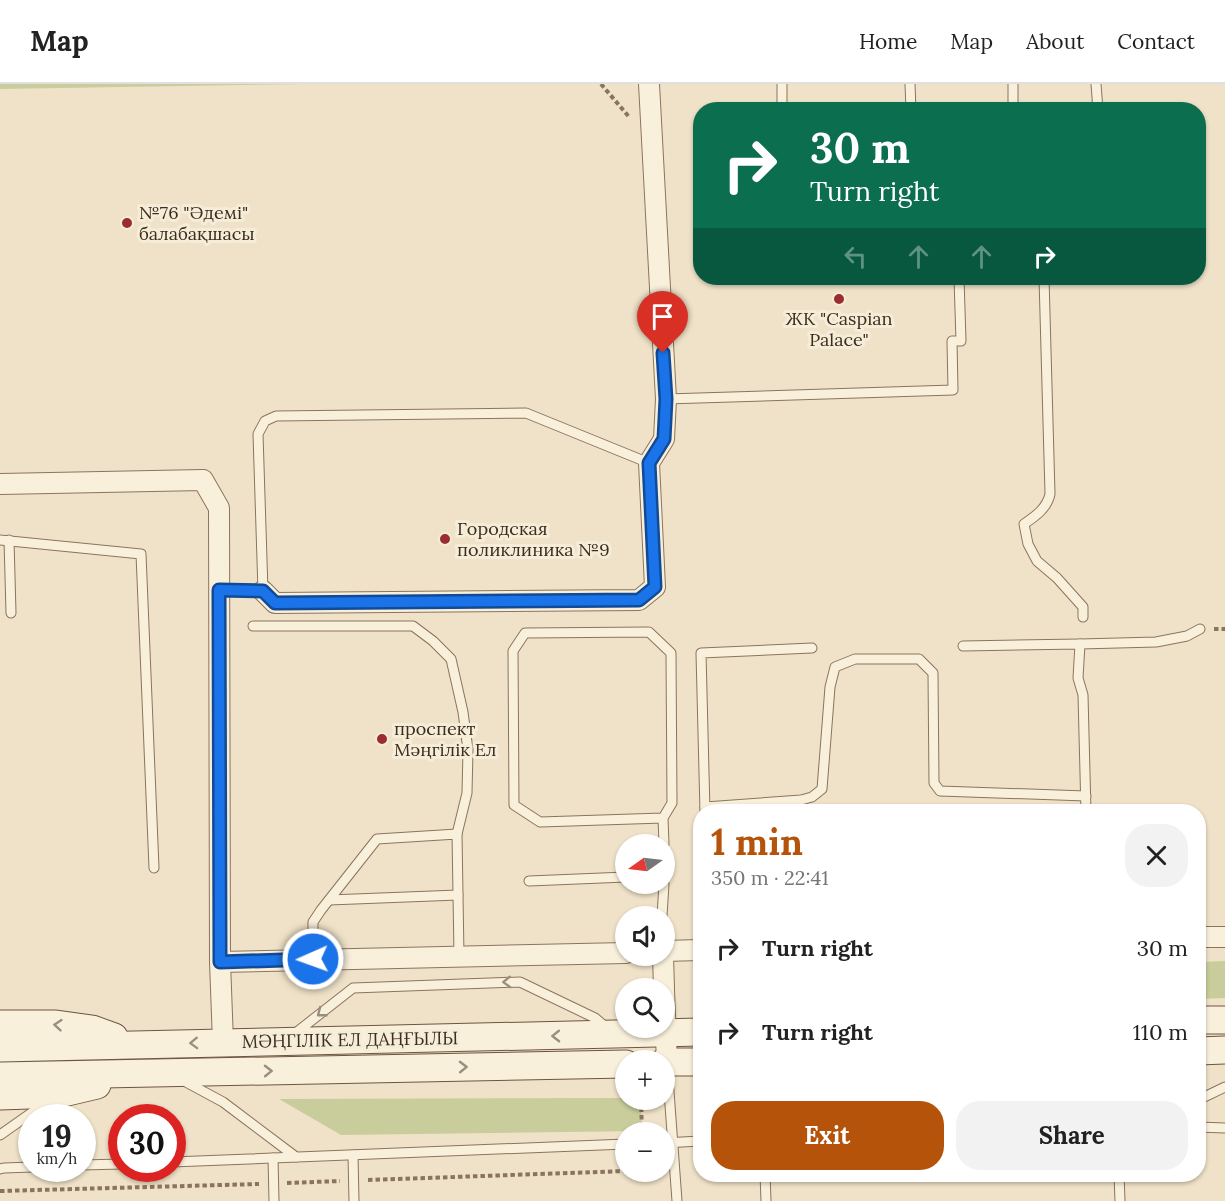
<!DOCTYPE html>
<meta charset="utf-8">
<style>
:root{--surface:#fff;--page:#f2f2f2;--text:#222;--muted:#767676;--line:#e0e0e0;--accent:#b45309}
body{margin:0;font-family:Lora,serif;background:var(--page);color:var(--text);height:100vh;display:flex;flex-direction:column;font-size:22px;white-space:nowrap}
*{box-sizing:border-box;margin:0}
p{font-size:20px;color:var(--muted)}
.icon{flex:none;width:33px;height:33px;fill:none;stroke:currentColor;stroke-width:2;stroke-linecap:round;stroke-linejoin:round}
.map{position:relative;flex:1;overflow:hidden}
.sheet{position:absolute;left:693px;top:720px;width:513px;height:378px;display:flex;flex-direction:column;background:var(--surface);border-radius:24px;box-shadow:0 2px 4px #0004}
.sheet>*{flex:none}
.guide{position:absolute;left:693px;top:18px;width:513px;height:183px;border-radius:24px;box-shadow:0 2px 4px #0004;background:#0b6e4f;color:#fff;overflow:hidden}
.needle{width:39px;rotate:256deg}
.buttons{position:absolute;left:615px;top:750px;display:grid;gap:12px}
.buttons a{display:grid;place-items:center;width:60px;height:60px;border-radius:50%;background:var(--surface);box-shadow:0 2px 4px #0004;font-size:30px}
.speed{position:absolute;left:18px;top:1020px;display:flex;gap:12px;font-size:30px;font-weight:700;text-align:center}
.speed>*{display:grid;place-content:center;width:78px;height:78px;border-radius:50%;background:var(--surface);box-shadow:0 2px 4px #0004;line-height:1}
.speed small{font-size:15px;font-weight:400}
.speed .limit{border:9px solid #d22;background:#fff;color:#111}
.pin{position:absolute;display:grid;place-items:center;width:51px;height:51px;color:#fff;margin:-62px -26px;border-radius:50% 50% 50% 0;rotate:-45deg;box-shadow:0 0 6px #0007}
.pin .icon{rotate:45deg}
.me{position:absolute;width:66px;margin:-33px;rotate:268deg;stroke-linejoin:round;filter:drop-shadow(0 0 4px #0008)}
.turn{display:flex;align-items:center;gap:21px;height:126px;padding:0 18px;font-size:27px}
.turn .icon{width:78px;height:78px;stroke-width:2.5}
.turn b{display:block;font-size:42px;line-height:51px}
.lanes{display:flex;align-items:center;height:57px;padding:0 18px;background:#0003;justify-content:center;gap:30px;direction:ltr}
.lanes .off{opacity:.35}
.round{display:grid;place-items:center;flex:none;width:63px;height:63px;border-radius:24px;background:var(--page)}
.summary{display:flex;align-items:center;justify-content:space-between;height:102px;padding:0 18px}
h1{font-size:36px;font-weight:700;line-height:45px;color:var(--accent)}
.primary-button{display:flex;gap:12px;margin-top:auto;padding:12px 18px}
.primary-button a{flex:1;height:69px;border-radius:24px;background:var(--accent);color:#fff;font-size:24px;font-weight:700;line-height:69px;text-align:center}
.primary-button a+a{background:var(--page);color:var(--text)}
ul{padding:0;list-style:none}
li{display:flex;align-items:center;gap:18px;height:84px;padding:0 18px}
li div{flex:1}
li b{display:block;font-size:22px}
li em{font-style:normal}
header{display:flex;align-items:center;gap:36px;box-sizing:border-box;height:84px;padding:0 30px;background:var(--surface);border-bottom:2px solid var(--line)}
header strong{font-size:28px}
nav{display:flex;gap:33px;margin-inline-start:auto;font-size:21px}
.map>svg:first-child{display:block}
</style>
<header>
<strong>Map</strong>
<nav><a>Home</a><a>Map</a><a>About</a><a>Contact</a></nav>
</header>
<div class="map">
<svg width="1225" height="1117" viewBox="0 0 1225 1117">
<rect width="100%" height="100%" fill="#efe2c8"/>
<g fill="#c9cd9b">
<path d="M 0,0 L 306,0 L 0,5 Z"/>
<path d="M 1225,877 L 1225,914 L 1199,915 L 1199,878 Z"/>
<path d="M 625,1014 L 626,1016 L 641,1016 L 642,1047 L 341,1051 L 279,1015 Z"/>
</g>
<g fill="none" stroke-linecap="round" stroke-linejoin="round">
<defs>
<g id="service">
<path d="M 782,0 L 782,26"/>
<path d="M 910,0 L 911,26"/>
<path d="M 1013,0 L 1013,26"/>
<path d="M 1096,0 L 1098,26"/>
<path d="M 1044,194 L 1050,410 C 1047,424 1036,432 1024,440 L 1028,460 L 1037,477 L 1057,494 L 1083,523 L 1083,533"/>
<path d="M 666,315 L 953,306 L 952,257 L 961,257 L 959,194"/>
<path d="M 0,456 L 141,470 L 154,784"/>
<path d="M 9,456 L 11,529"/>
<path d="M 219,506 L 263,507 L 258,350 L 265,337 L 276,332 L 526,329 L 649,379"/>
<path d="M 253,542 L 413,542 L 433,557 L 451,575 L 463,628 L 468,666 L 467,709 L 457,750"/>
<path d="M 1080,560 L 1156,558 L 1187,552 L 1200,545"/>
<path d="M 963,562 L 1080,560 L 1078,594 L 1083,611 L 1086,728"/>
<path d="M 705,723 L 801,716 L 812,713 L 822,705 L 830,603 L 835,583 L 855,575 L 919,575 L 933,589 L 934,699 L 940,707 L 1086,712"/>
<path d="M 705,728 L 701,569 L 812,564"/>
<path d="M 663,734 L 540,738 L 514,721 L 513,567 L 525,549 L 649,548 L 671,569 L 672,719 L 663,734 L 664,760"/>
<path d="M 529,797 L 626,793"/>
<path d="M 329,816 L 458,811"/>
<path d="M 662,832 L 664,800"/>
<path d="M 313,875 L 313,838 L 321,826 L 377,755 L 457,750 L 459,872"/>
<path d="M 293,951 L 353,904 L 520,898 L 595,934 L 608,945"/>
<path d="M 667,980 L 677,1117"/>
<path d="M 184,997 L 223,1018 L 296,1073"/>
<path d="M 1198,1016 L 1225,1003"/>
<path d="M 1198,1043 L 1225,1044"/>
<path d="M 0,1051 L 47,1018"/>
<path d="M 664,1059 L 700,1057"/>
<path d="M 353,1071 L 354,1117"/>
<path d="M 273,1074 L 274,1117"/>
<path d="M 172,1078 L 626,1060"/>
<path d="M 82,1081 L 122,1080"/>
<path d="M 0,1085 L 4,1084 L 32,1083"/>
<path d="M 765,1090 L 766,1117"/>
<path d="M 1119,1090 L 1120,1117"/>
</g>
<g id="minor">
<path d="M 0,400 L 203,396 L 219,424 L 220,878 L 223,958"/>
<path d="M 263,507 L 275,519 L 639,516 L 655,503 L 649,379 L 664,355 L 666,315 L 649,0"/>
<path d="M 1198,853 L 1225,853"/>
<path d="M 664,867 L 700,866"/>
<path d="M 663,872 L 664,904"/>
<path d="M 220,878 L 626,869"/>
<path d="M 664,906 L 667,978"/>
</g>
<g id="secondary">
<path d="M 1198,936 L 1225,936"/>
<path d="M 0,940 L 56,940 L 92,945 L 114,953"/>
<path d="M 0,964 L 700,948"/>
<path d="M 1198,967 L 1225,966"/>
<path d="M 664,978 L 700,978"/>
<path d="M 0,992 L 626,980"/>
<path d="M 0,1012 L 59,1010 L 97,1001"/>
</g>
</defs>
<use href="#service" stroke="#8b745d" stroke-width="11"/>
<use href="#minor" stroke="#8b745d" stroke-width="22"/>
<use href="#secondary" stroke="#6d5540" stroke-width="29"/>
<g stroke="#8b745d" stroke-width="4" stroke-dasharray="4.5 3" stroke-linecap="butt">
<path d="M 601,0 L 630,34"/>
<path d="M 1214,545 L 1225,545"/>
<path d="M 700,1001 L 700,1030"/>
<path d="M 641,1016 L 642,1048"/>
<path d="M 368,1096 L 626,1087"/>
<path d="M 287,1099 L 340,1097"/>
<path d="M 0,1107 L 259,1100"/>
</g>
<use href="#service" stroke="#f9f0dc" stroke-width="9"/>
<use href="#minor" stroke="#f9f0dc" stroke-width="20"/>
<use href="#secondary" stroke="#f9f0dc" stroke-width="27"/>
</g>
<defs><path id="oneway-chevron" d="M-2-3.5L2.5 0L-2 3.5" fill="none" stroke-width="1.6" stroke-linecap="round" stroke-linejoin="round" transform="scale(1.5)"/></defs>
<g stroke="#9a8e7e">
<use href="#oneway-chevron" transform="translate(507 898) rotate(178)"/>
<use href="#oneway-chevron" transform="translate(321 929) rotate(142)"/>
<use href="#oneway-chevron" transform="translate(58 941) rotate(-175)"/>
<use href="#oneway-chevron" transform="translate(556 952) rotate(179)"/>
<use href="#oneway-chevron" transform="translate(194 959) rotate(178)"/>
<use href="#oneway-chevron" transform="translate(463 983) rotate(-1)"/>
<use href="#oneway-chevron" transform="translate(268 987) rotate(-1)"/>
</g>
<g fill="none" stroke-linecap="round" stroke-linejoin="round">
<defs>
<path id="route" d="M 313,875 L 220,878 L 219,506 L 263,507 L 275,519 L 639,516 L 655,503 L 649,379 L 664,355 L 666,315 L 663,269"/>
</defs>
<use href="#route" stroke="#114b97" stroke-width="15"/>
<use href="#route" stroke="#1a73e8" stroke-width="10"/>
</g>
<g fill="#9b2c2f" stroke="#f6edd8" stroke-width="2">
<circle cx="127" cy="139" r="6"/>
<circle cx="839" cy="215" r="6"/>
<circle cx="445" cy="455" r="6"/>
<circle cx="382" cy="655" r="6"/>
</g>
<g text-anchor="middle" stroke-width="6" stroke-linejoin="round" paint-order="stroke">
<g font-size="18" fill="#3c2d20" stroke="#f6edd8" text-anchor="start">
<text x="139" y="135">№76 "Әдемі"<tspan x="139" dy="21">балабақшасы</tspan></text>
<text x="839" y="241" text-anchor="middle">ЖК "Caspian<tspan x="839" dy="21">Palace"</tspan></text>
<text x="457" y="451">Городская<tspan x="457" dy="21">поликлиника №9</tspan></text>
<text x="394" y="651">проспект<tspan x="394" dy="21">Мәңгілік Ел</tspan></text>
</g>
<g font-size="18" fill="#3c2d20" stroke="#f6edd8">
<text transform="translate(350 956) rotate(-1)" y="6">МӘҢГІЛІК ЕЛ ДАҢҒЫЛЫ</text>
</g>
</g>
</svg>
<div class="buttons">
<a><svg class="needle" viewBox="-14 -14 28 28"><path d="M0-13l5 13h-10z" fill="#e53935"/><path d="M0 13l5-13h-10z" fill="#767676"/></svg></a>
<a><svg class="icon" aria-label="sound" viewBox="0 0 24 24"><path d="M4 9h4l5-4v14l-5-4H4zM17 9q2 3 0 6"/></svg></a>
<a><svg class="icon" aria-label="search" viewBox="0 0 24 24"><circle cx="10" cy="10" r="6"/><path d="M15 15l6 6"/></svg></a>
<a>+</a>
<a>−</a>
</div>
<div class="speed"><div>19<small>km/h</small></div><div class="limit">30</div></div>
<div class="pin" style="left:663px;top:269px;background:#d93025"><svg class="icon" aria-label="arrive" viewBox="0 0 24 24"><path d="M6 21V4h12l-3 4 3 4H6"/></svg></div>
<svg class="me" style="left:313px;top:875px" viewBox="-20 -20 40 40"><circle r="17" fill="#1a73e8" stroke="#fff" stroke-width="3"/><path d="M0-11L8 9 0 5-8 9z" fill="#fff"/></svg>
<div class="guide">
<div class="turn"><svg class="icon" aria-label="right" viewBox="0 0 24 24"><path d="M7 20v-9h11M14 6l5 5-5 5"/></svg><div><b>30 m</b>Turn right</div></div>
<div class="lanes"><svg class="icon off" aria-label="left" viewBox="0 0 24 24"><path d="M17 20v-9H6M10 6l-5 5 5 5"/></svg><svg class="icon off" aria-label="ahead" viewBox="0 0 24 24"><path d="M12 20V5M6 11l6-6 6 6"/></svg><svg class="icon off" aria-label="ahead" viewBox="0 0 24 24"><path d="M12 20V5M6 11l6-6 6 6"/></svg><svg class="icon" aria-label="right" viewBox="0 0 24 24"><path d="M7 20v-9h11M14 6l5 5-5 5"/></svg></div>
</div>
<section class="sheet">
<div class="summary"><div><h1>1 min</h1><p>350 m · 22:41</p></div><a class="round"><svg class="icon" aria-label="close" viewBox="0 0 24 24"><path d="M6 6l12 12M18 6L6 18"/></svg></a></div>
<ul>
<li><svg class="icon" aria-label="right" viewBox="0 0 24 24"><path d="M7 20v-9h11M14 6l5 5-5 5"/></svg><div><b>Turn right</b></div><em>30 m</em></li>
<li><svg class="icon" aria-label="right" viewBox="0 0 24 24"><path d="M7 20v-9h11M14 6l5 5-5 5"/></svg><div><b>Turn right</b></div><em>110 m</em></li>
</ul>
<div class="primary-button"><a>Exit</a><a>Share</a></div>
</section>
</div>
